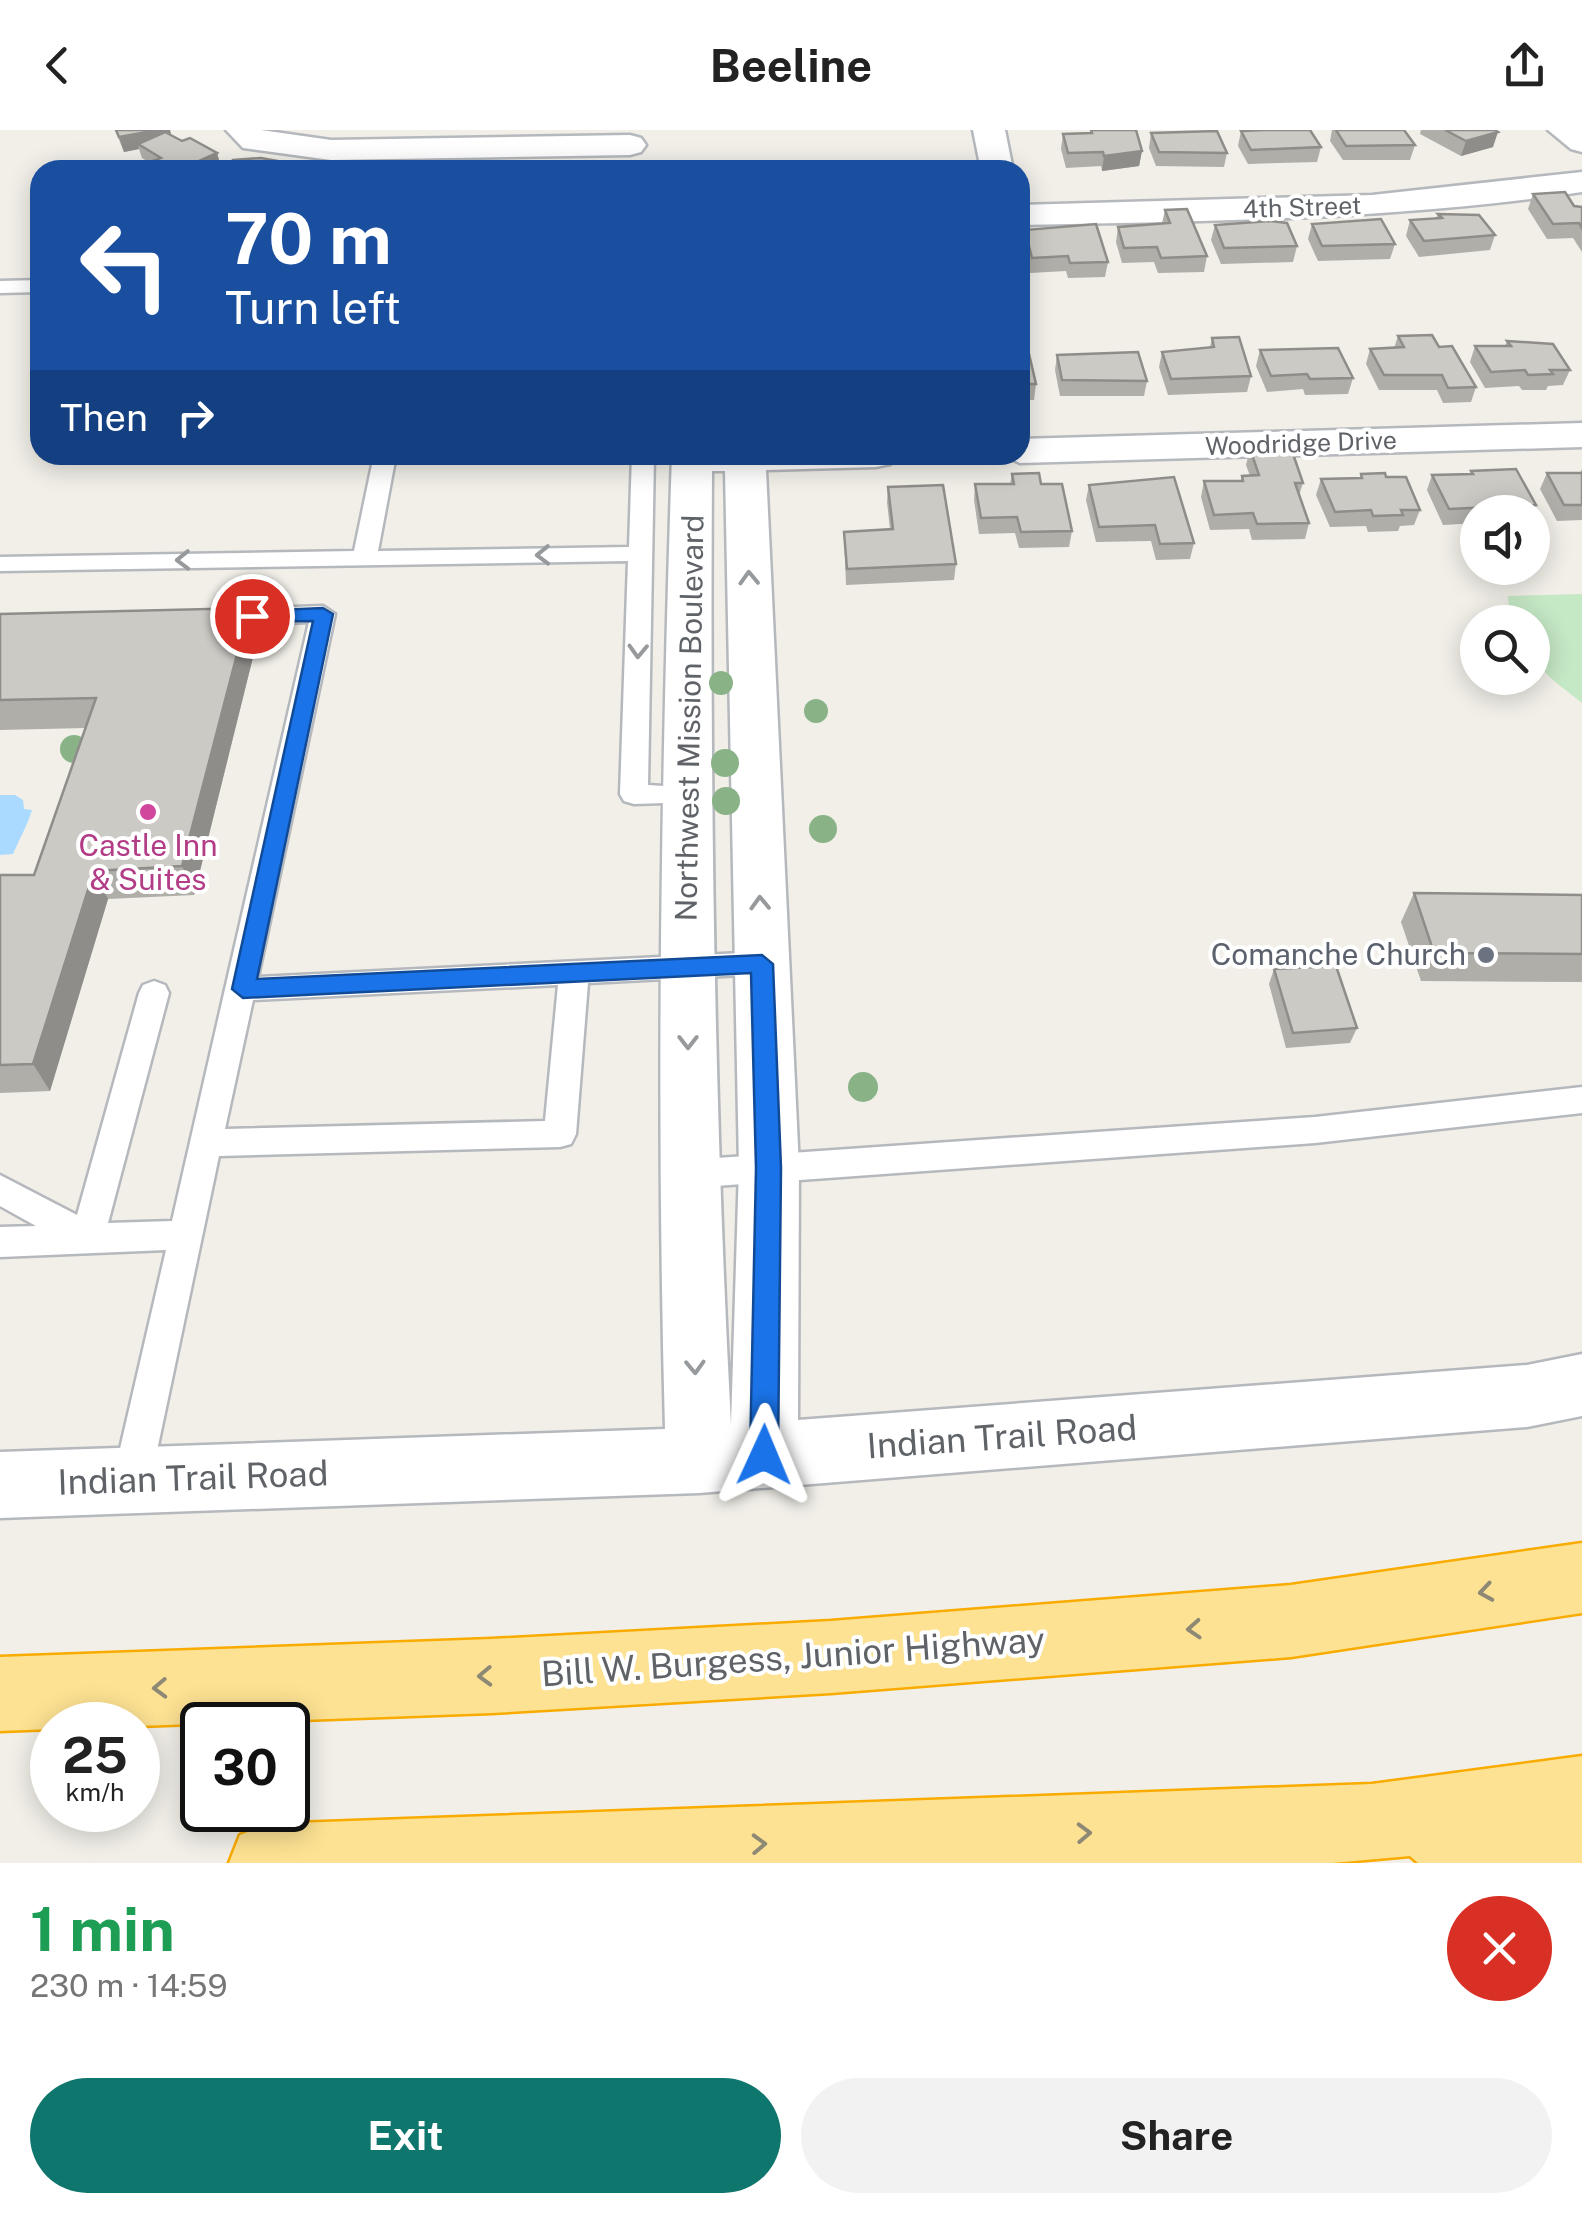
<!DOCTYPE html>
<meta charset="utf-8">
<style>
:root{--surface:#fff;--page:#f2f2f2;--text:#222;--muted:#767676;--accent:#0f766e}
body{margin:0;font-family:"Public Sans",sans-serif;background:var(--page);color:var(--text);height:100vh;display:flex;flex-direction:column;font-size:38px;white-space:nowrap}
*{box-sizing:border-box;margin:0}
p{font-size:32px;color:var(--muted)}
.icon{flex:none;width:55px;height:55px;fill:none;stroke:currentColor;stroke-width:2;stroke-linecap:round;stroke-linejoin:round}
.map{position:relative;height:1733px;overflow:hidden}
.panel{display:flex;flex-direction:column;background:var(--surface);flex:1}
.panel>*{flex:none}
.guide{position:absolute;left:30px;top:30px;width:1000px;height:305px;border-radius:30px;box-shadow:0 5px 25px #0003;background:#1a4fa0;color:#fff;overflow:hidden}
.tools{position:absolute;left:1460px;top:365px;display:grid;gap:20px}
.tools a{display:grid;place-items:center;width:90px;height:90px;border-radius:50%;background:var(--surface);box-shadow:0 5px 25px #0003;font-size:50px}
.speed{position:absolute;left:30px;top:1572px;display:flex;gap:20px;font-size:50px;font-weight:700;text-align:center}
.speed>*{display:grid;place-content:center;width:130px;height:130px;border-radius:50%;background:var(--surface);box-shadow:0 5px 25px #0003;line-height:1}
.speed small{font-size:25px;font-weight:400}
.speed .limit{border:5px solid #111;border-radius:15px;background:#fff;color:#111}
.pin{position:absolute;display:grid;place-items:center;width:85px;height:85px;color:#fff;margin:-42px;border:5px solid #fff;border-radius:50%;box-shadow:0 2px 10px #0007}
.me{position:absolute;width:110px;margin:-55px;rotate:1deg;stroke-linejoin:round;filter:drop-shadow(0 0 8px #0008)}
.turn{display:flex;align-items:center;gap:35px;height:210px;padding:0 30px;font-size:45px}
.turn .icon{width:130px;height:130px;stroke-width:2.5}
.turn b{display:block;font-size:70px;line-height:85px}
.then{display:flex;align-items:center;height:95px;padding:0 30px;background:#0003;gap:20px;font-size:38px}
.round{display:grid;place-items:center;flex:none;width:105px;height:105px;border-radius:52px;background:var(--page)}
.head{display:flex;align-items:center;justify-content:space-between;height:170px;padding:0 30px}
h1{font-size:60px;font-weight:700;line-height:75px;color:#1e9e55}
.button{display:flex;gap:20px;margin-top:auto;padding:20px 30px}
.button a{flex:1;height:115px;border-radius:60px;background:var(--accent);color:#fff;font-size:40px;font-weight:700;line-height:115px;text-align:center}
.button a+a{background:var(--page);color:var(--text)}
header{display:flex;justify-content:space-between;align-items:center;height:130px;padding:0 30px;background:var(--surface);font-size:45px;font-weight:700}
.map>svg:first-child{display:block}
</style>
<header><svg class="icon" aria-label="back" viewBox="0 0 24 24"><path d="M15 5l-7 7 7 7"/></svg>Beeline<svg class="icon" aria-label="share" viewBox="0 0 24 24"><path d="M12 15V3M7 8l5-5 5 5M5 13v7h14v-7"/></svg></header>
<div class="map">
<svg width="1582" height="1733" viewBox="0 0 1582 1733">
<rect width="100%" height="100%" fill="#f1efe8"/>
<path fill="#c5e8c5" d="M 1582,464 L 1582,573 C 1546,543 1532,542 1532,492 L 1510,492 L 1508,466 Z"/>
<path fill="#aadaff" d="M 0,665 L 15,665 L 23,670 L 24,679 L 32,680 C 27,696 20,708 13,724 L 0,725 Z"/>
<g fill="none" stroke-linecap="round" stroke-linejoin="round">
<defs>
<g id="service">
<path d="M 40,150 L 40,162 L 0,163 L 0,151 Z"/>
<path d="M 374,325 L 396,325 L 378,421 L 629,417 L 632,325 L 654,325 L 648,655 L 695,658 L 699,665 L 695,672 L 634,674 L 624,671 L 620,664 L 628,431 L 0,441 L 0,427 L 354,421 Z"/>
<path d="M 323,476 L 335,484 L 258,847 L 762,822 L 772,825 L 777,833 L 772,841 L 762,844 L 588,853 L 576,1004 L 571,1014 L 560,1017 L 219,1026 L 151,1349 L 145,1362 L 132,1367 L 119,1362 L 113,1349 L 166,1120 L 0,1127 L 0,1097 L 36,1096 L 0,1076 L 0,1045 L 77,1085 L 139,863 L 143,855 L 154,851 L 165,855 L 169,863 L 108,1093 L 172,1091 L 309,492 L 213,496 L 201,488 L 213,480 ZM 558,855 L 545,991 L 225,999 L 253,870 Z"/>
<path d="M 1582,957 L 1582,983 L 1315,1013 L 688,1058 L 676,1054 L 672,1044 L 676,1034 L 688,1030 L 1315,987 Z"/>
</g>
<g id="minor">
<path d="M 226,0 L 261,0 L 331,10 L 630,5 L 641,8 L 646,15 L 641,22 L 630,25 L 331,30 L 243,18 Z"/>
<path d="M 973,0 L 1005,0 L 1013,40 L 981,40 Z"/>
<path d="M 1548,0 L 1582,0 L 1582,22 L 1571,19 Z"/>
<path d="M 1582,42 L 1582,62 C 1395,90 1208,91 1020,95 L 1020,75 L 1372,65 Z"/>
<path d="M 1582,293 L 1582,317 L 1020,333 L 1003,325 L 1020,325 L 1020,309 Z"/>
<path d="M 672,325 L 896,325 L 890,334 L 876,337 L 766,340 L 799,1037 L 798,1290 L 1527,1235 L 1582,1224 L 1582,1286 L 1527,1297 L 699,1363 L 0,1388 L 0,1322 L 665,1299 C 656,974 661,650 672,325 ZM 712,341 L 725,341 L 739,1037 L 731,1295 C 714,977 710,660 712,341 Z"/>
</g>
<g id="motorway">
<path d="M 1582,1413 L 1582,1483 L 1291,1527 L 831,1563 L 492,1583 L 138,1596 L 52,1595 L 52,1599 L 0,1601 L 0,1527 L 492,1509 L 831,1491 L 1291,1455 Z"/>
<path d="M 1582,1626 L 1582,1733 L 1418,1733 L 1410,1726 L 1332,1733 L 229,1733 L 240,1705 L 268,1694 L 1372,1654 Z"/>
</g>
</defs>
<use href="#service" stroke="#b5b8bc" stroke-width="5"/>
<use href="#minor" stroke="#b5b8bc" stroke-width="5"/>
<use href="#motorway" stroke="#f9ab00" stroke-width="5"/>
<use href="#service" fill="#fff" fill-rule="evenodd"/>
<use href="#minor" fill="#fff" fill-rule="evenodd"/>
<use href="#motorway" fill="#fde293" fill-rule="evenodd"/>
</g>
<g fill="#89b387">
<circle cx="721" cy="553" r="12"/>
<circle cx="816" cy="581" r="12"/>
<circle cx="74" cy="619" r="14"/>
<circle cx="725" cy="633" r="14"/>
<circle cx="726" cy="671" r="14"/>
<circle cx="823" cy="699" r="14"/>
<circle cx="863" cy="957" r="15"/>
</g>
<g fill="#afaea9">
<path d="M 115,0 L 170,0 L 171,5 L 182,11 L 217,23 L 221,37 L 215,40 L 152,40 L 150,33 L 142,28 L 139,19 L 124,22 Z"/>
<path d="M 1091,0 L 1142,21 L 1139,36 L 1102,41 L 1101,36 L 1066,38 L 1061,19 L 1063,4 L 1090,4 Z"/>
<path d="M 1332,0 L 1404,0 L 1415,15 L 1410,30 L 1343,30 L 1330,11 Z"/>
<path d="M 1421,0 L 1495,0 L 1493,17 L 1461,26 L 1420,4 Z"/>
<path d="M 1241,1 L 1321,17 L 1317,32 L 1248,34 L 1238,16 Z"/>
<path d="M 1151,3 L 1227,23 L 1224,37 L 1156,36 L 1149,18 Z"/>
<path d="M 1533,64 L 1574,76 L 1582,77 L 1582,122 L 1573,108 L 1547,109 L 1528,79 Z"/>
<path d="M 1165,80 L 1207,126 L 1204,142 L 1158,143 L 1154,132 L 1122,133 L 1116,112 L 1118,97 L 1162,93 Z"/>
<path d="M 1438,84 L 1495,105 L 1490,120 L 1419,127 L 1406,106 L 1410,90 L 1436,88 Z"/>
<path d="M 1312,94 L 1395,114 L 1390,129 L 1318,131 L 1308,109 Z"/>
<path d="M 1215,95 L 1297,116 L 1293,132 L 1221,134 L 1211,110 Z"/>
<path d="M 1025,100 L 1108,132 L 1105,147 L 1068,148 L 1066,141 L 1030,143 L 1023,115 Z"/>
<path d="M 1398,206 L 1439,217 L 1476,257 L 1471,272 L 1443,273 L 1437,260 L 1379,260 L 1366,234 L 1370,219 L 1394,218 Z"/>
<path d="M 1212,208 L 1251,246 L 1247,262 L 1168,265 L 1159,237 L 1162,222 L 1210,217 Z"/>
<path d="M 1507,211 L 1570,240 L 1563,255 L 1548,256 L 1546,260 L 1522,260 L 1519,256 L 1485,258 L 1470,232 L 1475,216 L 1505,216 Z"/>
<path d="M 1260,220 L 1353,248 L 1348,264 L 1305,265 L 1303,259 L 1267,262 L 1256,236 Z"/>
<path d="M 1020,225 L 1036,254 L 1034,270 L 1020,270 Z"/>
<path d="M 1057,225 L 1147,251 L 1144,266 L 1060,266 L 1055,240 Z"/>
<path d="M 1250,319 L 1303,353 L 1299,365 L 1309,393 L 1305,409 L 1252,410 L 1249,399 L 1210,400 L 1201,367 L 1204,351 L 1241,351 L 1242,346 L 1250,346 L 1246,335 Z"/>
<path d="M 1582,339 L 1582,390 L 1557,391 L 1540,359 L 1547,343 L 1580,343 Z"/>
<path d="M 1471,341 L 1536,375 L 1532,383 L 1478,382 L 1478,393 L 1443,395 L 1427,360 L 1432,345 L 1470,344 Z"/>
<path d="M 1012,344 L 1041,354 L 1072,401 L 1069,417 L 1019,418 L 1015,403 L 979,404 L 974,370 L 975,354 L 1010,354 Z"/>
<path d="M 1361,344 L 1386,347 L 1420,380 L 1414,395 L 1400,396 L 1398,401 L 1368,402 L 1366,396 L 1330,397 L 1316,365 L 1321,349 L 1360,348 Z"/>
<path d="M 1089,355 L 1194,413 L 1190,429 L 1156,430 L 1151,411 L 1096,412 L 1086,370 Z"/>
<path d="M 888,357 L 956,434 L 954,450 L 846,455 L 844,402 L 890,399 L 887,372 Z"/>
<path d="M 0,484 L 258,507 L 194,765 L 108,769 L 50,961 L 0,963 L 0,745 L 34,745 L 86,598 L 0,600 Z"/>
<path d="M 1414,763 L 1582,765 L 1582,852 L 1421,851 L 1401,792 Z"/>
<path d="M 1274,839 L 1357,898 L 1350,913 L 1286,918 L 1269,854 Z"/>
</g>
<g fill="#8f8d8a">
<path d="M 158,0 L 170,0 L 173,13 L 138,14 L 139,19 L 124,22 L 119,7 Z"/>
<path d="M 1498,2 L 1493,17 L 1461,26 L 1466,11 Z"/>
<path d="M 1142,21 L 1139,36 L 1102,41 L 1104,26 Z"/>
<path d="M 217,23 L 221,37 L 215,40 L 179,40 Z"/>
<path d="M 249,478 L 258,507 L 194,765 L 182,736 Z"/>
<path d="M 94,741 L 108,769 L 50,961 L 33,934 Z"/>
</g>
<g fill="#cccac5" stroke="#8f8d8a" stroke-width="2.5">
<path d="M 116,0 L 158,0 L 119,7 Z"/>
<path d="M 1091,0 L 1136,0 L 1142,21 L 1104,26 L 1103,22 L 1068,23 L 1063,4 L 1092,3 Z"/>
<path d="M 1265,0 L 1310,0 L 1321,17 L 1251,20 L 1241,1 Z"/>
<path d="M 1336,0 L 1404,0 L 1415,15 L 1346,16 Z"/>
<path d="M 1445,0 L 1495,0 L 1498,2 L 1466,11 Z"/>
<path d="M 1217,1 L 1227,23 L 1159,22 L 1151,3 Z"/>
<path d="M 165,2 L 182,11 L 190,8 L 217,23 L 179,40 L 165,40 L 150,32 L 161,28 L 138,14 Z"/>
<path d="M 261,28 L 289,33 L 281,40 L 223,40 L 233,30 Z"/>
<path d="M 309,37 L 341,40 L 308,40 Z"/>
<path d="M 612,37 L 615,40 L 596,40 Z"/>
<path d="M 443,38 L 442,40 L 403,40 Z"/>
<path d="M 1565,62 L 1574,76 L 1582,77 L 1582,98 L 1579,93 L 1553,94 L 1533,64 Z"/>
<path d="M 1187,79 L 1207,126 L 1161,128 L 1157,117 L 1124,118 L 1118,97 L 1170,93 L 1165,80 Z"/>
<path d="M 1438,84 L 1479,85 L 1495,105 L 1424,111 L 1410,90 L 1442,88 Z"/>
<path d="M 1381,89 L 1395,114 L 1322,116 L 1312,94 Z"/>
<path d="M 1270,91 L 1287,93 L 1297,116 L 1224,118 L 1215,95 Z"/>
<path d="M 1096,94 L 1108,132 L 1070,133 L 1068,126 L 1032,128 L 1025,100 Z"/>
<path d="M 1432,205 L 1439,217 L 1452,216 L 1476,257 L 1448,258 L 1442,245 L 1384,245 L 1370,219 L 1404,217 L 1398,206 Z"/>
<path d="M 1239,207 L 1251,246 L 1171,249 L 1162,222 L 1214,217 L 1212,208 Z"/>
<path d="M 1507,211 L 1553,214 L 1570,240 L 1550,240 L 1553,244 L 1528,245 L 1525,240 L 1491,242 L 1475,216 L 1511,216 Z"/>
<path d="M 1338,218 L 1353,248 L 1310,249 L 1307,244 L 1271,246 L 1260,220 Z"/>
<path d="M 1138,222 L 1147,251 L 1062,250 L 1057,225 Z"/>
<path d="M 1029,224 L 1036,254 L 1020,254 L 1020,225 Z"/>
<path d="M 1291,318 L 1303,353 L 1295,353 L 1309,393 L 1257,394 L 1253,383 L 1214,385 L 1204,351 L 1243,351 L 1242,346 L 1259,345 L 1250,319 Z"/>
<path d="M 1516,339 L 1536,375 L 1449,379 L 1432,345 L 1473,344 L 1471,341 Z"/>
<path d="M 1039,343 L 1041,354 L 1062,354 L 1072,401 L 1021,402 L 1017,387 L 981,388 L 975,354 L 1014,354 L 1012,344 Z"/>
<path d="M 1385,343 L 1386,347 L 1406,347 L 1420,380 L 1401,380 L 1403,385 L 1373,386 L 1371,380 L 1335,382 L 1321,349 L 1362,348 L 1361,344 Z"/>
<path d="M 1547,343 L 1582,343 L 1582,375 L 1564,375 Z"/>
<path d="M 1174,347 L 1194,413 L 1160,414 L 1155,395 L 1099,397 L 1089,355 Z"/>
<path d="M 943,355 L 956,434 L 847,439 L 844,402 L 893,399 L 888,357 Z"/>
<path d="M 249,478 L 182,736 L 94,741 L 33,934 L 0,935 L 0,745 L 34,745 L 96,568 L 0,570 L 0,484 Z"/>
<path d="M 1414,763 L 1582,765 L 1582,824 L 1434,823 Z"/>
<path d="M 1336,836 L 1357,898 L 1293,903 L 1274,839 Z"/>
</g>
<defs><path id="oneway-chevron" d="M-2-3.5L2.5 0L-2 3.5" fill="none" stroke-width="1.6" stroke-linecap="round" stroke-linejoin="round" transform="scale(2.5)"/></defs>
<g stroke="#979a9d">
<use href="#oneway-chevron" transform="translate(543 425) rotate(179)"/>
<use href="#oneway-chevron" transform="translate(183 430) rotate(179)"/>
<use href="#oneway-chevron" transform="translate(749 448) rotate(-92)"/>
<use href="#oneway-chevron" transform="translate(638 521) rotate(92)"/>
<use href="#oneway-chevron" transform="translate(760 773) rotate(-92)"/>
<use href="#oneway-chevron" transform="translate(688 912) rotate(90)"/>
<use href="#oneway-chevron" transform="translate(695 1237) rotate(88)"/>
</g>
<g stroke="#8e8975">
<use href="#oneway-chevron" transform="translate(1486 1462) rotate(171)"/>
<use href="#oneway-chevron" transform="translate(1194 1499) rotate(176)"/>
<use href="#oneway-chevron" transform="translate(485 1546) rotate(178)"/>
<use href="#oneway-chevron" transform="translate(160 1558) rotate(178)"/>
<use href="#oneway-chevron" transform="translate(1084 1703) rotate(-2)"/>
<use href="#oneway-chevron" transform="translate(759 1714) rotate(-2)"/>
</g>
<path fill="#1a73e8" stroke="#114b97" stroke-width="2.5" d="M 323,478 L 333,484 L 257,849 L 762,825 L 773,834 L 781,1038 L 778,1325 L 774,1334 L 764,1338 L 754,1334 L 750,1325 L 756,1038 L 751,843 L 243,868 L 232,859 L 313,491 L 252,492 L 242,486 L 252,481 Z"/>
<circle fill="#d1479c" stroke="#fff" stroke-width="4" cx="148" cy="682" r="10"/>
<circle fill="#6b7280" stroke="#fff" stroke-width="4" cx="1486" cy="825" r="10"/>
<g text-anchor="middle" stroke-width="8" stroke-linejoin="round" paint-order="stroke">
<g font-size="25" fill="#5f6368" stroke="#fff">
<text transform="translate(1302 77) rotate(-2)" y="9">4th Street</text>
<text transform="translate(1301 313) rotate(-2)" y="9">Woodridge Drive</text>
</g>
<g font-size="30" fill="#5f6368" stroke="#fff">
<text transform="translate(690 588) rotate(-89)" y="10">Northwest Mission Boulevard</text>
</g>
<g font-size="30" fill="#b23c85" stroke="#fff">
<text x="148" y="726">Castle Inn<tspan x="148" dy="34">&amp; Suites</tspan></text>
</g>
<g font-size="30" fill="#5b616d" stroke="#fff" text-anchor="end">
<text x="1466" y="835">Comanche Church</text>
</g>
<g font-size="35" fill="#5f6368" stroke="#fff">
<text transform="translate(1002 1307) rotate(-4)" y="12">Indian Trail Road</text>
<text transform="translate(193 1348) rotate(-2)" y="12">Indian Trail Road</text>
<text transform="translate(793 1527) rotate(-4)" y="12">Bill W. Burgess, Junior Highway</text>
</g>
</g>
</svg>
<div class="tools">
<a><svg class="icon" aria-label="sound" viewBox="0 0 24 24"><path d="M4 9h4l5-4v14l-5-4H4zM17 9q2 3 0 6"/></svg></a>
<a><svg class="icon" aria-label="search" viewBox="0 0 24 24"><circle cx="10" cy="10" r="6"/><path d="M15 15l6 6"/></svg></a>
</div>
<div class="speed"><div>25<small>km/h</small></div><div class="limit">30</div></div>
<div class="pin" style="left:252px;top:486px;background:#d93025"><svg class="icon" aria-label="arrive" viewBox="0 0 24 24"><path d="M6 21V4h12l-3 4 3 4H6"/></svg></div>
<svg class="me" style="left:764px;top:1325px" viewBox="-20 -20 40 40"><path d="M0-17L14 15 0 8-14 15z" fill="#1a73e8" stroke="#fff" stroke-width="4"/></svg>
<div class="guide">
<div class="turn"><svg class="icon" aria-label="left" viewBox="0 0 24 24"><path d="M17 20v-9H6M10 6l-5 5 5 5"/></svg><div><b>70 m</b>Turn left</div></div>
<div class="then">Then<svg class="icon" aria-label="right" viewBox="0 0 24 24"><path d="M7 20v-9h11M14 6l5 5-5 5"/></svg></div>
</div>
</div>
<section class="panel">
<div class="head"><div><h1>1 min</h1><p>230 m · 14:59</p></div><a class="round" style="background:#d93025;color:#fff"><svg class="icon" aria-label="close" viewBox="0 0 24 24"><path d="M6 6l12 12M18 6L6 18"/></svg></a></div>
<div class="button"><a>Exit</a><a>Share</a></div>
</section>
